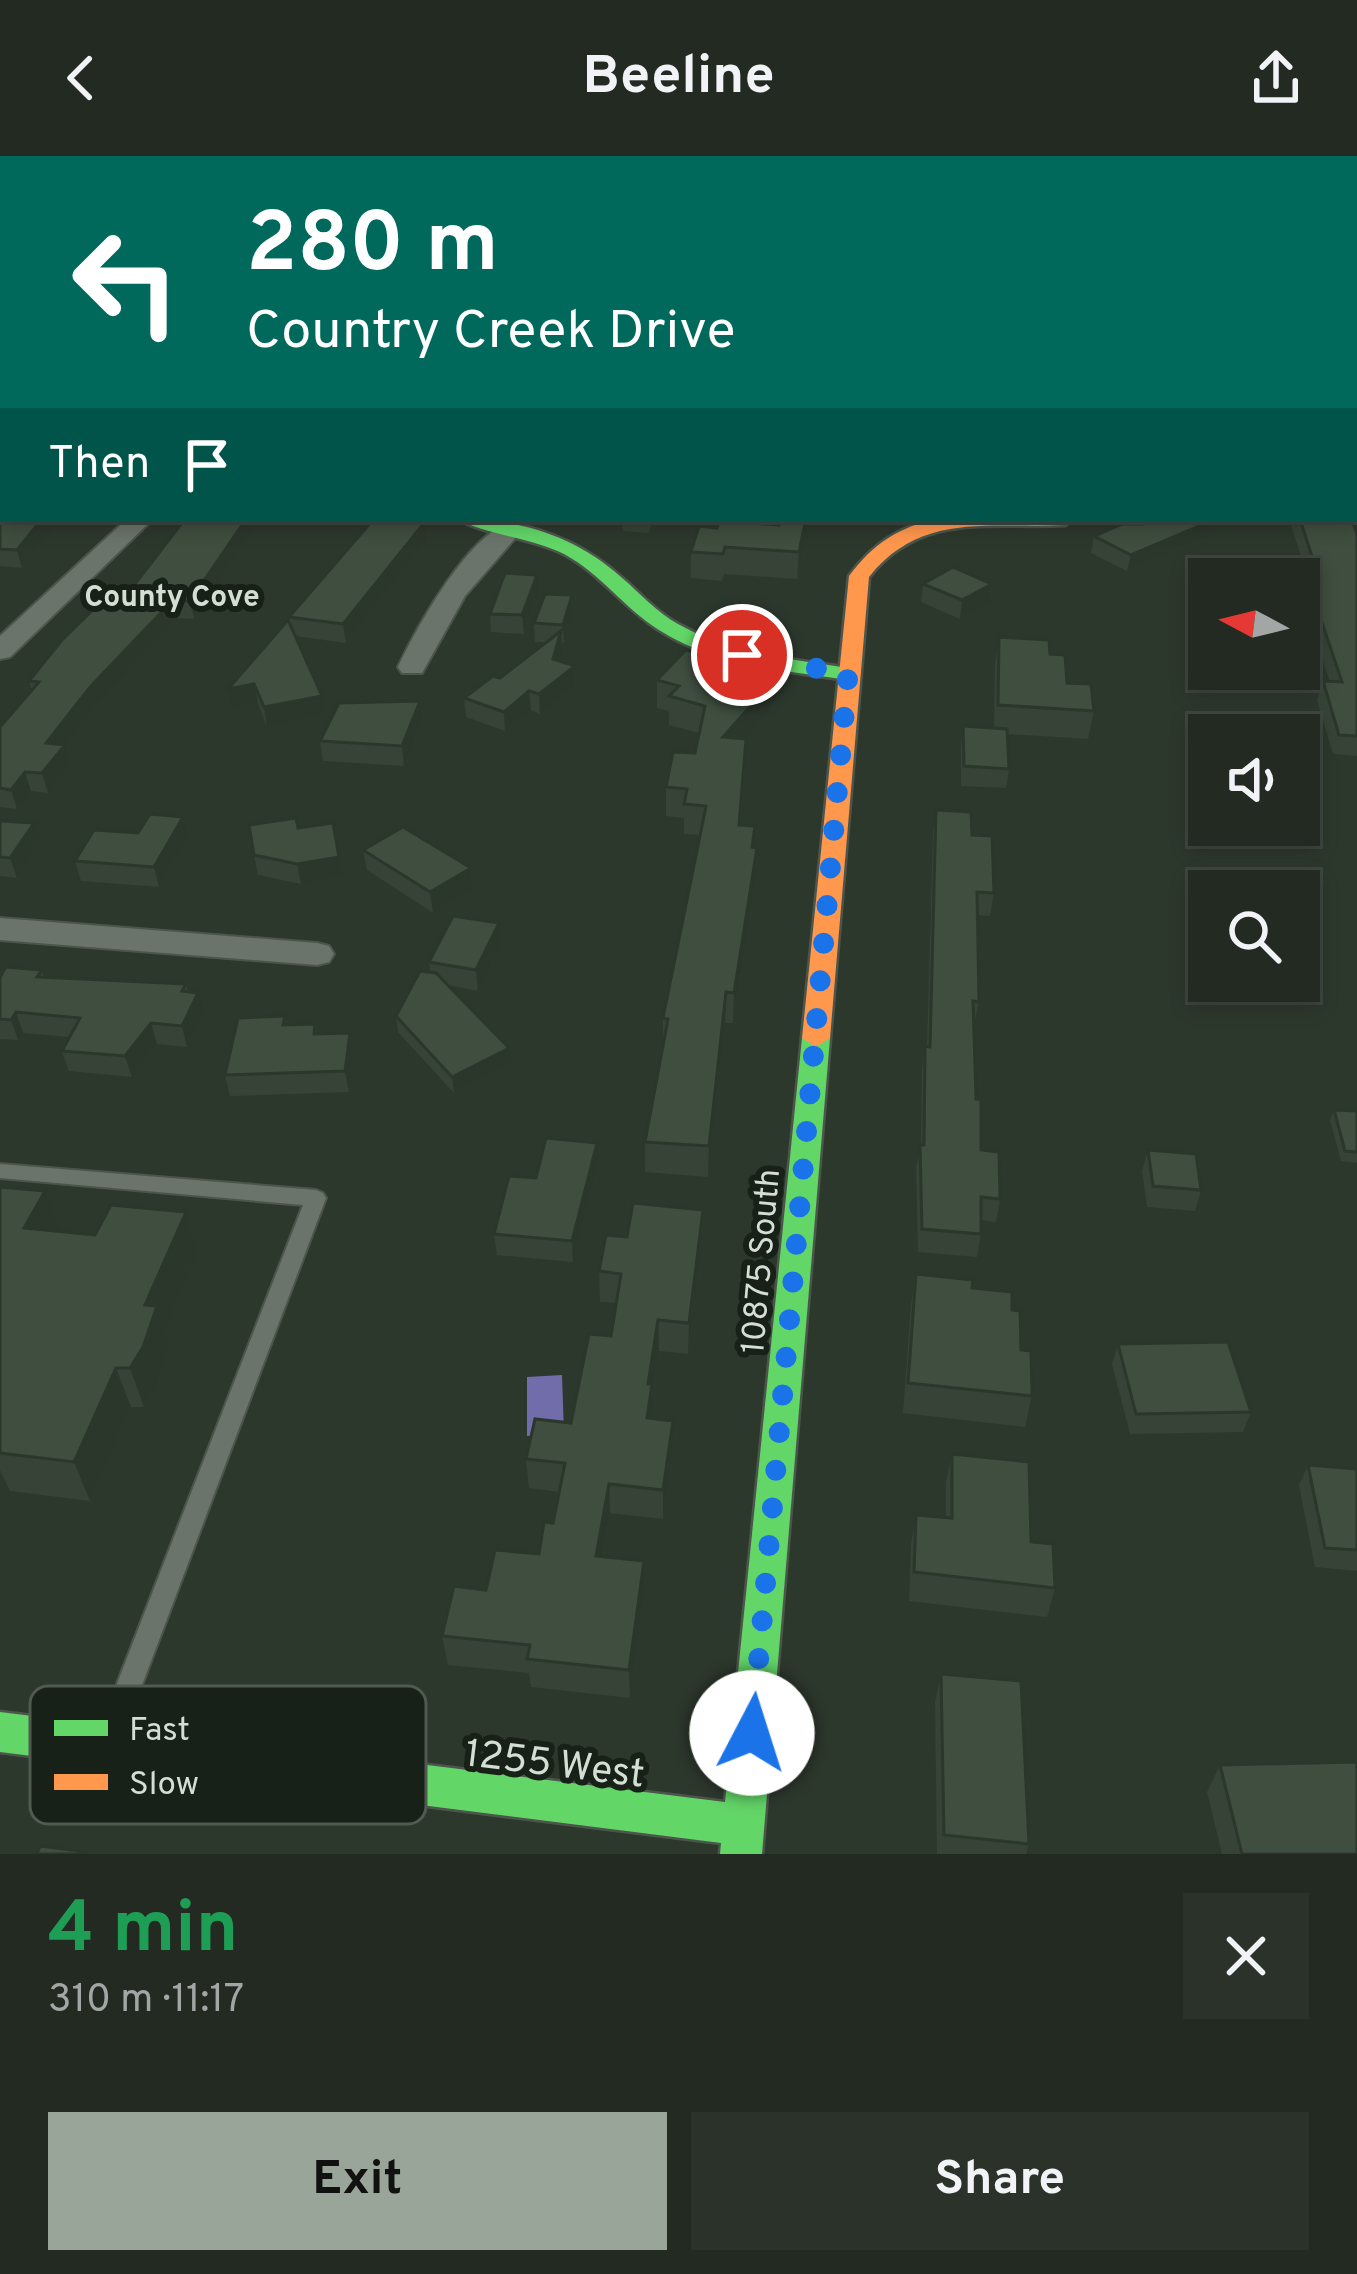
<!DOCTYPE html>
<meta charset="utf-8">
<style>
:root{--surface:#222a22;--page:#2a322a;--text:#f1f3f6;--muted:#a2a7a5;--line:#3f4640;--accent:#99a598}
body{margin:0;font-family:Overpass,sans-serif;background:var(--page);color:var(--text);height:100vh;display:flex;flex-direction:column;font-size:45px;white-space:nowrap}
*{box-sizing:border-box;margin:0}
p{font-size:39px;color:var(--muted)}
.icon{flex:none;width:66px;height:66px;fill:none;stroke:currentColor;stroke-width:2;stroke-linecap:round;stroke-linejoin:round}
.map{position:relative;height:1698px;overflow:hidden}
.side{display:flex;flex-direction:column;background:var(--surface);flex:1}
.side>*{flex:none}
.hud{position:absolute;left:0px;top:0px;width:1359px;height:366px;box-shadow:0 6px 18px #0003,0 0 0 3px var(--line);background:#00695c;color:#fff;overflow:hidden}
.needle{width:78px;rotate:277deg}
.fabs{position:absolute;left:1188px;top:402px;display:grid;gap:24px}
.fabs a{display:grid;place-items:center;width:132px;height:132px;border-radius:0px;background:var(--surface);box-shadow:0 6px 18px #0003,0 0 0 3px var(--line);font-size:60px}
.pin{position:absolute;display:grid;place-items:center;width:102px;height:102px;color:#fff;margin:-51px;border:6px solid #fff;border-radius:50%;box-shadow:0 3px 12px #0007}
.me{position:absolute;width:132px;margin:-66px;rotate:5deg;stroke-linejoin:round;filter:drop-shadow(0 0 9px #0008)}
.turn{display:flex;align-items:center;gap:42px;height:252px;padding:0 48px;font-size:54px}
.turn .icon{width:156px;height:156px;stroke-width:2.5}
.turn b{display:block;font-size:84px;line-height:102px}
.then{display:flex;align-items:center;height:114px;padding:0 48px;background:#0003;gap:24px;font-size:45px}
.round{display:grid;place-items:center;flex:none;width:126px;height:126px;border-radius:0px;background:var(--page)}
.overview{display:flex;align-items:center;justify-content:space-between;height:204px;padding:0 48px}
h1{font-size:72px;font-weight:700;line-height:90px;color:#1e9e55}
.button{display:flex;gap:24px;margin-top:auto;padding:24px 48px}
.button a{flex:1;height:138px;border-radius:0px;background:var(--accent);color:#111;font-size:48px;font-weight:700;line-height:138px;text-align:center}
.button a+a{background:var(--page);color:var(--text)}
header{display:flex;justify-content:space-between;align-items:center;height:156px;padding:0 48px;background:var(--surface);font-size:54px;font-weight:700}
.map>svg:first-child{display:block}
</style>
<header><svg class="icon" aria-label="back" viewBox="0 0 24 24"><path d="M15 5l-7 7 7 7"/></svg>Beeline<svg class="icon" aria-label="share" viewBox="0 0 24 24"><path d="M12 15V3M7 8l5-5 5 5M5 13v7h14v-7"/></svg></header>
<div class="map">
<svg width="1357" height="1698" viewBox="0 0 1357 1698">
<rect width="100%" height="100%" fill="#2d382d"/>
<path fill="#716caa" d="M 562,1219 L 564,1277 L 527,1280 L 527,1221 Z"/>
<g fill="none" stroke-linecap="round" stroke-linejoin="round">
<rect fill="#716caa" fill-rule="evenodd" x="1356" y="64" width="1" height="10"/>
<defs>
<path id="lane" d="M 0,1008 L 316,1034 L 323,1037 L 326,1042 L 125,1574 L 121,1583 L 112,1587 L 103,1583 L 99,1574 L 303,1049 L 0,1022 Z"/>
<g id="street">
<path d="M 0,0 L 30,0 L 32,3 L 0,7 Z"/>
<rect x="0" y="57" width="3" height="10"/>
<rect x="1356" y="168" width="1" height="12"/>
<path d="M 1356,263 L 1357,264 L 1357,280 L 1356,279 Z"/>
<path d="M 127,363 L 153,363 L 10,501 L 0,503 L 0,480 Z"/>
<path d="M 512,365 L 524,372 L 465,440 L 422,517 L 402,517 L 398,511 C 417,471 468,378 512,365 Z"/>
<path d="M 0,762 L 317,787 L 329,790 L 334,798 L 329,806 L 317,809 L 0,784 Z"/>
</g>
<g id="fast">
<path d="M 459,363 C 519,363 575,380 621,421 C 640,437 656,456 678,468 C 729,497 791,503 848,512 L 859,518 L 848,524 C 786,515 713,509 659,474 C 624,452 601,418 564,398 C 534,382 478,377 459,363 Z"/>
<path d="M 816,873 L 830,882 L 762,1698 L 720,1698 L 721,1687 L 0,1596 L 0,1556 L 725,1646 L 802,882 Z"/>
</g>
<path id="slow" d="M 939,363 L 1074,363 L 1065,369 C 991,373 921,355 869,421 L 830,882 L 816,891 L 802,882 L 849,420 C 873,388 899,370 939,363 Z"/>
</defs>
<use href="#lane" stroke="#4c554b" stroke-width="4"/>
<use href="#street" stroke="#4c554b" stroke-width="4"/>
<use href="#fast" stroke="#4c554b" stroke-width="5"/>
<use href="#slow" stroke="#4c554b" stroke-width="5"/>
<path stroke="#686f67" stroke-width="3" stroke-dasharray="3 4.5" stroke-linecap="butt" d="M 742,0 L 748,3"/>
<use href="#lane" fill="#6a746a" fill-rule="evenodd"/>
<use href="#street" fill="#6a746a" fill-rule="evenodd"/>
<use href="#fast" fill="#63d668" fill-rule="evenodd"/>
<use href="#slow" fill="#ff974d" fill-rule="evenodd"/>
</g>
<g fill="#364336">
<path d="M 1264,0 L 1357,0 L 1357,18 L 1356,3 L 1266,3 Z"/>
<path d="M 60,363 L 22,412 L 0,410 L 0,367 Z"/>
<path d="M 185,363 L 253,363 L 255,372 L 194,463 L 178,462 L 96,549 L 65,590 L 70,609 L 48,637 L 31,635 L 17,653 L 0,651 L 0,571 L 32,534 L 29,525 L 118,450 Z"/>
<path d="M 622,363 L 653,363 L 649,377 L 623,375 Z"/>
<path d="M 807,363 L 805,386 L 797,423 L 724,418 L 722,425 L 691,422 L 691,396 L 717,372 L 779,369 Z"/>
<path d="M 1136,363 L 1248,363 L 1127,415 L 1091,397 L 1094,380 L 1137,368 Z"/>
<path d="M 1289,363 L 1351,363 L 1357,378 L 1357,600 L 1333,598 L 1317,544 L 1323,525 L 1330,526 L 1306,453 L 1299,452 L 1299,423 L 1239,423 L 1238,418 L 1242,400 L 1302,403 Z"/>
<path d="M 426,385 L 346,487 L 295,480 L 325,559 L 267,571 L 258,547 L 232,552 L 291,472 L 289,461 Z"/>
<path d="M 923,428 L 992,428 L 990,446 L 960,463 L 921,446 Z"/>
<path d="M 538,437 L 524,478 L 491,476 L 490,458 Z"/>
<path d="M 572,439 L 573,457 L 564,487 L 562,487 L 559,505 L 575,510 L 576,529 L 540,558 L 531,554 L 505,575 L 466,561 L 464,542 L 500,522 L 547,486 L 535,486 L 534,467 Z"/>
<path d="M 999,481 L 1050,498 L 1067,527 L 1094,555 L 1088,583 L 1007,578 L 1009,613 L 1006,632 L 961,630 L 961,589 L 963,570 L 994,572 L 995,509 Z"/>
<path d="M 727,514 L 768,557 L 745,583 L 745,612 L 740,669 L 754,692 L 757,692 L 756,721 L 733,867 L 725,867 L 708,1021 L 645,1016 L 645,986 L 663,889 L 663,862 L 700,679 L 684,678 L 684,662 L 666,660 L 666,631 L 695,597 L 699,577 L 669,569 L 669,555 L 657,552 L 657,524 Z"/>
<path d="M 422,564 L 404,610 L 323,605 L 320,585 Z"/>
<path d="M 936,654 L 972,679 L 994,737 L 990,760 L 977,759 L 979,846 L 974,868 L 976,943 L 981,994 L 1000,1043 L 996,1066 L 981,1064 L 981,1078 L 977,1101 L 918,1096 L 916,1012 L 921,989 L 922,913 L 925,890 L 927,891 L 933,676 Z"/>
<path d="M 0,665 L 40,687 L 17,722 L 0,720 Z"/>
<path d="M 298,672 L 342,721 L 301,728 L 258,719 L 254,699 Z"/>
<path d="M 188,681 L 159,731 L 81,725 L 75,705 Z"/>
<path d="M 363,694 L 471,712 L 473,733 L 433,757 L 367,714 Z"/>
<path d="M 501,787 L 478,835 L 448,829 L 511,908 L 454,937 L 398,876 L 396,860 L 430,816 L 429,806 Z"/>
<path d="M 42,814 L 44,821 L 186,828 L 188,836 L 204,857 L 187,891 L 157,888 L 132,921 L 69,915 L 62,895 L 69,881 L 23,877 L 18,884 L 0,883 L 0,821 Z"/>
<path d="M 285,860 L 286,869 L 315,868 L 317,878 L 350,877 L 354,898 L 349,936 L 230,940 L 225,919 Z"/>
<path d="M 1334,954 L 1357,955 L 1357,1007 L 1341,1005 L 1330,964 Z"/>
<path d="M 1148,994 L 1201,1034 L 1195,1055 L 1147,1051 L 1142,1015 Z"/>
<path d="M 598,1008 L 573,1106 L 497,1099 L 494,1078 L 536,1022 Z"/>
<path d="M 0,1031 L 60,1075 L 95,1079 L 186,1056 L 198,1096 L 165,1174 L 170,1190 L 157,1230 L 144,1251 L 131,1251 L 90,1345 L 10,1335 L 0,1314 Z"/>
<path d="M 703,1054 L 702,1084 L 688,1198 L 659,1195 L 652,1235 L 652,1262 L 673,1265 L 673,1294 L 663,1363 L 610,1357 L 603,1401 L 644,1405 L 645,1434 L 630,1542 L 531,1531 L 529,1517 L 448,1509 L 442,1480 L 486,1434 L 539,1398 L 553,1367 L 559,1336 L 529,1332 L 526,1303 L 571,1267 L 611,1180 L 616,1147 L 600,1146 L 599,1115 L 627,1081 Z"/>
<path d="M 916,1118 L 972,1132 L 1012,1154 L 1032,1240 L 1025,1271 L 903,1257 L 911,1149 Z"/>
<path d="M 1118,1188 L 1251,1256 L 1243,1276 L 1130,1278 L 1112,1208 Z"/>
<path d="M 952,1298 L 1031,1386 L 1055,1432 L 1047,1461 L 909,1445 L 911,1388 L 916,1359 L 946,1362 L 946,1327 Z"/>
<path d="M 1308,1309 L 1357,1313 L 1357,1415 L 1315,1411 L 1299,1329 Z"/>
<path d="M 941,1518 L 1029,1688 L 1026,1698 L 937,1698 L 935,1546 Z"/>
<path d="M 1220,1609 L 1357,1698 L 1222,1698 L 1207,1636 Z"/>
</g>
<g fill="#2c372c">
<path d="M 42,363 L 60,363 L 22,412 L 17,394 Z"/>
<path d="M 246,363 L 253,363 L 255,372 L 194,463 L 190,445 Z"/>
<path d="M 807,363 L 805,386 L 797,423 L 799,396 Z"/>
<path d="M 1216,363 L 1248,363 L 1127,415 L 1131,399 Z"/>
<path d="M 424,367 L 426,385 L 346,487 L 343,468 Z"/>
<path d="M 537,419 L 538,437 L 524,478 L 522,459 Z"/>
<path d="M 992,428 L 990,446 L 960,463 L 962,444 Z"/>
<path d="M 572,439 L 573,457 L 564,487 L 563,469 Z"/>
<path d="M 173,444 L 178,462 L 96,549 L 65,590 L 70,609 L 48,637 L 42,617 L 46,587 L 91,530 Z"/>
<path d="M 561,475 L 562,494 L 554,522 L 553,503 Z"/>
<path d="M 575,510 L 576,529 L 540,558 L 539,538 Z"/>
<path d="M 254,528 L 258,547 L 232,552 L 228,533 Z"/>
<path d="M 769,529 L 768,557 L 722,610 L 723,581 Z"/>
<path d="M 529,535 L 531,554 L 505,575 L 504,556 Z"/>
<path d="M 322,540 L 325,559 L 267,571 L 264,551 Z"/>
<path d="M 420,545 L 422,564 L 404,610 L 402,590 Z"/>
<path d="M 25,616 L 31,635 L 17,653 L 11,634 Z"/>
<path d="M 183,661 L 188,681 L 159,731 L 154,711 Z"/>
<path d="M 34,667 L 40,687 L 17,722 L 10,702 Z"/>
<path d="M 757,692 L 756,721 L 733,867 L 734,837 Z"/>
<path d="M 339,701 L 342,721 L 301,728 L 297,708 Z"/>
<path d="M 471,712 L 473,733 L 433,757 L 430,736 Z"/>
<path d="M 499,767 L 501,787 L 478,835 L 476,814 Z"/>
<path d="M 726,836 L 725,867 L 708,1021 L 709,990 Z"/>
<path d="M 198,837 L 204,857 L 187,891 L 182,870 Z"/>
<path d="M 16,856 L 23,877 L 18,884 L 11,864 Z"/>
<path d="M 151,867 L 157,888 L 132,921 L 125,900 Z"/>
<path d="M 350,877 L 354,898 L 349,936 L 345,915 Z"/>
<path d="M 509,892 L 511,908 L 454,937 L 452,921 Z"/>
<path d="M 597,987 L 598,1008 L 573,1106 L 572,1085 Z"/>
<path d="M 45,1035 L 60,1075 L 24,1072 Z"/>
<path d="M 703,1054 L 702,1084 L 688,1198 L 689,1167 Z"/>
<path d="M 186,1056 L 198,1096 L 165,1174 L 170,1190 L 157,1230 L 144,1251 L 130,1212 L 145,1149 Z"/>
<path d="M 658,1164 L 659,1195 L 652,1235 L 653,1259 L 647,1292 L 648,1228 Z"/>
<path d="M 116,1212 L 131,1251 L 90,1345 L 74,1306 Z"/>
<path d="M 673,1265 L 673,1294 L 663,1363 L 663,1334 Z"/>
<path d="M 609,1328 L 610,1357 L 598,1429 L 596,1400 Z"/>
<path d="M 644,1405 L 645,1434 L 630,1542 L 629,1514 Z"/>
</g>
<g fill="#3f4e3f" stroke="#2c372c" stroke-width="3">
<path d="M 4,363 L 42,363 L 17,394 L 0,393 L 0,367 Z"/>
<path d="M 185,363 L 246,363 L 190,445 L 173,444 L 91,530 L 46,587 L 65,589 L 42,617 L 25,616 L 11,634 L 0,632 L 0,571 L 39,526 L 29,525 L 62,484 L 99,448 L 118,450 Z"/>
<path d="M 780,363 L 806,363 L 799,396 L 725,391 L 723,398 L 691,396 L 699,370 L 717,372 L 719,365 L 779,369 Z"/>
<path d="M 1142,363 L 1216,363 L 1131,399 L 1094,380 L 1122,368 L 1143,368 Z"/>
<path d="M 1300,363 L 1351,363 L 1357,378 L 1357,580 L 1339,579 L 1323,525 L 1342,526 L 1311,434 L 1299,434 L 1299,423 L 1248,423 L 1242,400 L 1313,404 Z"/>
<path d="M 373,364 L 424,367 L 343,468 L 289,461 Z"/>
<path d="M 953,411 L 992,428 L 962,444 L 923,428 Z"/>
<path d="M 505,417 L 537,419 L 522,459 L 490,458 Z"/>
<path d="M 545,438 L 572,439 L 563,469 L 534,467 Z"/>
<path d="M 288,464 L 322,540 L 264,551 L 254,528 L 228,533 Z"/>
<path d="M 561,475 L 553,503 L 575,510 L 539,538 L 529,535 L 504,556 L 464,542 L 493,520 L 500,522 Z"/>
<path d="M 999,481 L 1049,484 L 1050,498 L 1065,499 L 1067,527 L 1091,528 L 1094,555 L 998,549 Z"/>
<path d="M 686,494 L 727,504 L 720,512 L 769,529 L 723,581 L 746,583 L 739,669 L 755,670 L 752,691 L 757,692 L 734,837 L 726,836 L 709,990 L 645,986 L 668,863 L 663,862 L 706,650 L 684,648 L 687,633 L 666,631 L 673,596 L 695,597 L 705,550 L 669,540 L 679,530 L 657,524 Z"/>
<path d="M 420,545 L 402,590 L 320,585 L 339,547 Z"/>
<path d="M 963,570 L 1007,573 L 1009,613 L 964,610 Z"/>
<path d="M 936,654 L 971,656 L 972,679 L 992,680 L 994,737 L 977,736 L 979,846 L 973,845 L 976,943 L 981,943 L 981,994 L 999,996 L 1000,1043 L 981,1041 L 981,1078 L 922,1073 L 920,989 L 924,989 L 925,890 L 930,891 Z"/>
<path d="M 150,658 L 183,661 L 154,711 L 75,705 L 94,674 L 138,677 Z"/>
<path d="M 296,662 L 298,672 L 333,667 L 339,701 L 297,708 L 254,699 L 249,669 Z"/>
<path d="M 0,665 L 34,667 L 10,702 L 0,701 Z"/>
<path d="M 403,671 L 471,712 L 430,736 L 363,694 Z"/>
<path d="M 453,760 L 499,767 L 476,814 L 429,806 Z"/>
<path d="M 6,811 L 42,814 L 37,821 L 186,828 L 182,835 L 198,837 L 182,870 L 151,867 L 125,900 L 62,895 L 80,862 L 16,856 L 11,864 L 0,863 L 0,821 Z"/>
<path d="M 420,815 L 436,817 L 509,892 L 452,921 L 396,860 Z"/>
<path d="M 285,860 L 283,869 L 315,868 L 314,878 L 350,877 L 345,915 L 225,919 L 238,862 Z"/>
<path d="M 1334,954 L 1357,955 L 1357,996 L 1345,995 Z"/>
<path d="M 546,982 L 597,987 L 572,1085 L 494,1078 L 509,1020 L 536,1022 Z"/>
<path d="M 1148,994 L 1196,998 L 1201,1034 L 1153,1030 Z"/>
<path d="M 0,1031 L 45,1035 L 24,1072 L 95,1079 L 111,1049 L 186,1056 L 145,1149 L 157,1150 L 143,1191 L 130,1212 L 116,1212 L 74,1306 L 0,1297 Z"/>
<path d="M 633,1047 L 703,1054 L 689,1167 L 658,1164 L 648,1228 L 652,1228 L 647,1262 L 673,1265 L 663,1334 L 609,1328 L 596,1400 L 644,1405 L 629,1514 L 527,1503 L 530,1489 L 442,1480 L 454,1430 L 486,1434 L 495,1394 L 539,1398 L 544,1366 L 553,1367 L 565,1307 L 526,1303 L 535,1263 L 571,1267 L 589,1178 L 611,1180 L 621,1118 L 599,1115 L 606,1079 L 627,1081 Z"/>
<path d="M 916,1118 L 973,1124 L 972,1132 L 1012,1136 L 1012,1154 L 1020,1155 L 1021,1194 L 1031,1195 L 1032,1240 L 908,1227 Z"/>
<path d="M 1228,1186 L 1251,1256 L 1136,1258 L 1118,1188 Z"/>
<path d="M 952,1298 L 1029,1306 L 1031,1386 L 1053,1388 L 1055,1432 L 914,1416 L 916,1359 L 952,1362 Z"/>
<path d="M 1308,1309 L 1357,1313 L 1357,1394 L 1325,1392 Z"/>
<path d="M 941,1518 L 1021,1525 L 1029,1688 L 944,1679 Z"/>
<path d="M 1357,1606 L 1357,1698 L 1242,1698 L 1220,1609 Z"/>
<path d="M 40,1690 L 79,1695 L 78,1698 L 37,1698 Z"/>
</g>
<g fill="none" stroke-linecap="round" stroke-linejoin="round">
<path stroke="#1a73e8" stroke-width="21" stroke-dasharray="0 37.8" d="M 742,499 L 848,518 L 752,1577"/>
</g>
<g text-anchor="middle" stroke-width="12" stroke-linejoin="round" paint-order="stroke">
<g font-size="30" font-weight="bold" fill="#d3dfd2" stroke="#182118">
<text x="172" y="450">County Cove</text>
</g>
<g font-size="33" fill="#d3dfd2" stroke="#182118">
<text transform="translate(759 1105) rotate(-85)" y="12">10875 South</text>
</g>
<g font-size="39" fill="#d3dfd2" stroke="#182118">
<text transform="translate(555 1606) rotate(7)" y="14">1255 West</text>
</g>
</g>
<rect x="30" y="1530" width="396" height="138" rx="18" fill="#182118" stroke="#505a50" stroke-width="3"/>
<rect x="54" y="1564" width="54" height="16" fill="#63d668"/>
<rect x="54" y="1618" width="54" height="16" fill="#ff974d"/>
<g font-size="33" fill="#d3dfd2">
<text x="129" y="1584">Fast</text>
<text x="129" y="1638">Slow</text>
</g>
</svg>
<div class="fabs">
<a><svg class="needle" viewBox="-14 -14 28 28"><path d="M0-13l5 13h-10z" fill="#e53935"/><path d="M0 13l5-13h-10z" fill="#a2a7a5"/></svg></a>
<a><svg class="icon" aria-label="sound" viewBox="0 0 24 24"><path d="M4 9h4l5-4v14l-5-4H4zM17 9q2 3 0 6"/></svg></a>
<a><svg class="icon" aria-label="search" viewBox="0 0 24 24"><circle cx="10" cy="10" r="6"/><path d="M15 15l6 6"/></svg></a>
</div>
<div class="pin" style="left:742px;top:499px;background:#d93025"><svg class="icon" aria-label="arrive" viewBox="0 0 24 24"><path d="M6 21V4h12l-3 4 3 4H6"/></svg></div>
<svg class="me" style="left:752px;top:1577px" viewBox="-20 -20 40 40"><circle r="19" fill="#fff"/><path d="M0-13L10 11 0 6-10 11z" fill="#1a73e8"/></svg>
<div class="hud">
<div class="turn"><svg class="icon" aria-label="left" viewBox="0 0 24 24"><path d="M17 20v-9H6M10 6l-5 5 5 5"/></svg><div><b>280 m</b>Country Creek Drive</div></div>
<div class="then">Then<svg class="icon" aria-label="arrive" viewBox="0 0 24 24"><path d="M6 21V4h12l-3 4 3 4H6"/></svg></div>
</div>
</div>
<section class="side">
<div class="overview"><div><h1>4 min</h1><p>310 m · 11:17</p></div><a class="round"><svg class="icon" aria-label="close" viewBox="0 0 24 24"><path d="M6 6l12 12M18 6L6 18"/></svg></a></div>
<div class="button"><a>Exit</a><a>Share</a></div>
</section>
